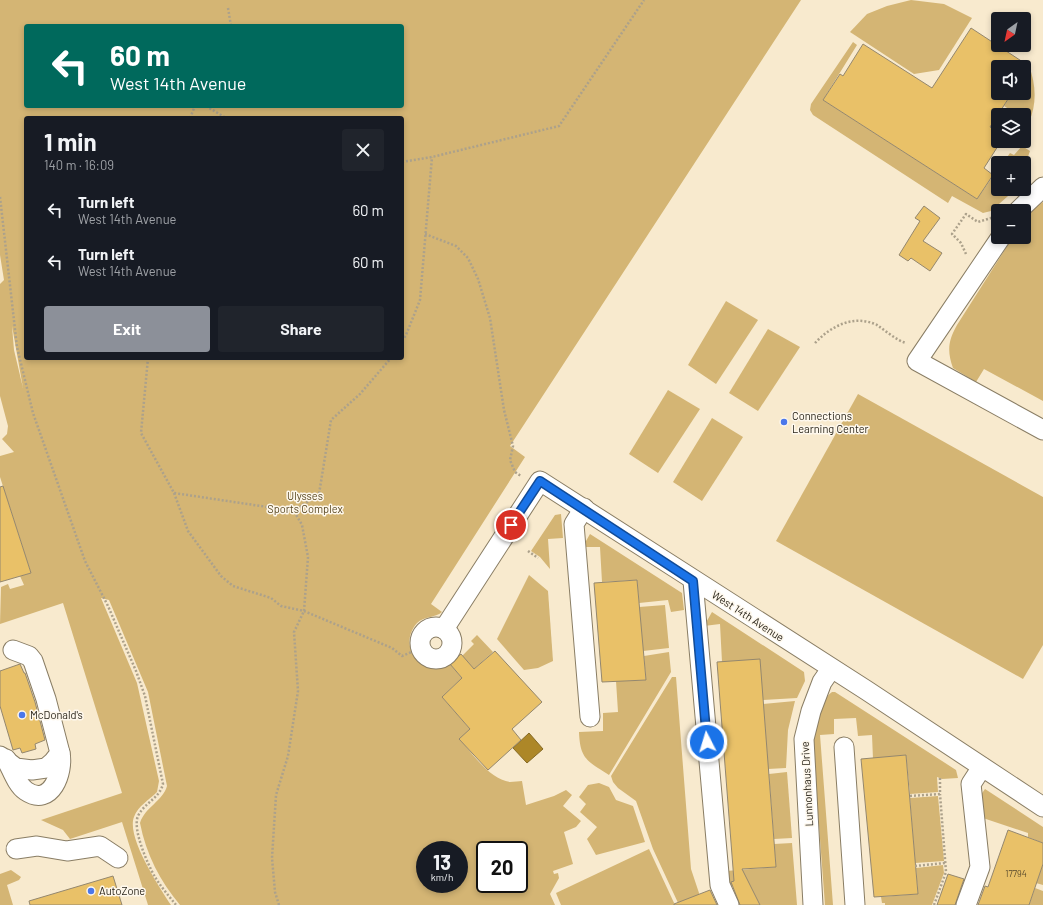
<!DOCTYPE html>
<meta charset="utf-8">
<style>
:root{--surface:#171b24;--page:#20242c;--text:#f1f3f6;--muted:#9ea1a6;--accent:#8c9099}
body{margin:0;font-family:Barlow,sans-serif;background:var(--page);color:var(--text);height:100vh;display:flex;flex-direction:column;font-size:15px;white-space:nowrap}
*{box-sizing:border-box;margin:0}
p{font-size:13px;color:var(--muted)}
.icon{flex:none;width:22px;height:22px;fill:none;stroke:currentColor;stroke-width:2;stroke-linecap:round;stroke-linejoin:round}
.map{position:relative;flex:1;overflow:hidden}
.details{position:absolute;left:24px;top:116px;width:380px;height:244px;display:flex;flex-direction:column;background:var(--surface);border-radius:4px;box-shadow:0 2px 6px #0003}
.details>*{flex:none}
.banner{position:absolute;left:24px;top:24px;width:380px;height:84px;border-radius:4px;box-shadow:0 2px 6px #0003;background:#00695c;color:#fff;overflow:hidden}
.needle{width:26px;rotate:213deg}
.buttons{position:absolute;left:991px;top:12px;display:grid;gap:8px}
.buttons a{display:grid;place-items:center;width:40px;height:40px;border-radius:4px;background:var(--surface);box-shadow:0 2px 6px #0003;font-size:20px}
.speed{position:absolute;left:416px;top:841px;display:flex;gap:8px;font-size:20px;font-weight:700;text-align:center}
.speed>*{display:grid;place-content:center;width:52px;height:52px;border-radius:50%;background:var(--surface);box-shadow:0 2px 6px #0003;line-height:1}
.speed small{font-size:10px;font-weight:400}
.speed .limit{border:2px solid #111;border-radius:6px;background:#fff;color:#111}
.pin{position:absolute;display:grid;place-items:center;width:34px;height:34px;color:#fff;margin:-17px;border:2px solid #fff;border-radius:50%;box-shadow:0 1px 4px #0007}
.me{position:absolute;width:44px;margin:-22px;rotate:355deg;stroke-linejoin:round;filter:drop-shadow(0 0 3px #0008)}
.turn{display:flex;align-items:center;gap:14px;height:84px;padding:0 20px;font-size:18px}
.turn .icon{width:52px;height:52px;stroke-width:2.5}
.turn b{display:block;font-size:28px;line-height:34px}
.round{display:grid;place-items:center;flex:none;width:42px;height:42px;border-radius:4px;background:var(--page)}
.overview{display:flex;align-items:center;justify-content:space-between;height:68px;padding:0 20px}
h1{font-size:24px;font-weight:700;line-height:30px}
.action{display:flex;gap:8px;margin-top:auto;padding:8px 20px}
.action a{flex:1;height:46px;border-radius:4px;background:var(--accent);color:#fff;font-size:16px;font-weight:700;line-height:46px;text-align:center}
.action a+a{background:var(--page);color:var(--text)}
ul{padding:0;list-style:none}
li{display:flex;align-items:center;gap:12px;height:52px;padding:0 20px}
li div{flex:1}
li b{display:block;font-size:15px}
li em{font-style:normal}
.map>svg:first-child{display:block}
</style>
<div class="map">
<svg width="1043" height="905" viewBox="0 0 1043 905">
<rect width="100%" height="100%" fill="#f8eace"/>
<g fill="#d4b574" fill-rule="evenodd">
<path d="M 0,0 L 801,0 L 510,446 L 525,457 L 431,604 L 442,612 C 435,618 424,616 417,623 C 397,646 420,676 450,664 L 462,678 L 442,697 L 470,729 L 460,739 C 472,753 489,779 510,782 C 514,782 519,781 522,781 L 526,805 L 554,796 L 566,790 L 572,795 L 563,806 L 581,821 L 576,827 L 564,832 L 573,864 L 553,871 L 554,874 L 558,873 L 559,878 L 550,894 L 555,905 L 180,905 C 160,881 146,854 140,823 C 145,807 163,801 167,786 L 148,692 L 109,600 L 101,598 L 137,683 L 159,781 L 157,792 C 149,800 138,806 134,817 C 126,837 160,888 171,905 L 148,905 L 122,822 L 70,839 L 63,830 L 41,820 L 122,793 L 63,603 L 0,624 L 1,587 L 8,584 L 10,589 L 24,585 L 20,576 L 31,573 L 0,477 L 0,456 L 14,452 L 2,439 L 7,434 L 8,426 L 0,396 L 0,284 L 4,280 L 0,255 ZM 26,26 L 402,26 L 402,106 L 26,106 ZM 26,118 L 402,118 L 402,358 L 26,358 ZM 12,326 L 23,388 L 14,350 ZM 425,850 L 459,850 L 459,884 L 425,884 ZM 485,850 L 519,850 L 519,884 L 485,884 Z"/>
<path d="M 911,0 L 944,4 L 972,18 L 939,70 L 914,74 L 850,32 L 867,14 L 887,6 Z"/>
<path d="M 853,42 L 857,45 L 823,100 L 977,199 L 998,169 L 998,189 L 1016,189 L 991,211 L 983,213 L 952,196 L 948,203 L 813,115 L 810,110 L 811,104 Z"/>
<path d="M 1029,66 C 1036,84 1037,104 1029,122 L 1024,119 L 1024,115 L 1018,115 L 1004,106 L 1012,93 L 1024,93 L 1024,74 Z"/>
<path d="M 1022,146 L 1030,151 L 1024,168 L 1024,163 L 1003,163 L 1010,153 L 1014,155 Z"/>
<path d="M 1043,202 L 1043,401 L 984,369 L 976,382 L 953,368 C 947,351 948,341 957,325 L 1013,237 L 1024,237 C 1024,217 1026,213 1043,202 Z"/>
<path d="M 726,301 L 758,320 L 716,384 L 688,365 Z"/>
<path d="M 768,329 L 800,347 L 758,411 L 729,393 Z"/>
<path d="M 668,390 L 700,409 L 658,473 L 629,454 Z"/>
<path d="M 858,394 L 1043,497 L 1043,645 L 1023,679 L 776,541 Z"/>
<path d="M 712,418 L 743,437 L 702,501 L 673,482 Z"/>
<path d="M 561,514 L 563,538 L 548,539 L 550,569 L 540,557 L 531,551 L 555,515 Z"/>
<path d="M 590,534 L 682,593 L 684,610 L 671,612 L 668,600 L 639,603 L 637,580 L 602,582 L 600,547 L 586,547 L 586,541 Z"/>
<path d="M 529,575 L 548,591 L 553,661 L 538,668 L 524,670 L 497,639 Z"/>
<path d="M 665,605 L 669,648 L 643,651 L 639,607 Z"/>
<path d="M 712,612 L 804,672 L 805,681 L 797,698 L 763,700 L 722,662 L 720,624 L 704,626 Z"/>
<path d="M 477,635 L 493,652 L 474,669 L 462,656 L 474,644 L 471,641 Z"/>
<path d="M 669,652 L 671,672 L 609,775 C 588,761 580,760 579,732 L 603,731 L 603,713 L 618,712 L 616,681 L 646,680 L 644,656 Z"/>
<path d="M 672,677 L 676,677 L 691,869 L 703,905 L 679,905 L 653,849 L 636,801 L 618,788 L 613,782 L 611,776 Z"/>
<path d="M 832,692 L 835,692 L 956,770 L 958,778 L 942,779 L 937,777 L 938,792 L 910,794 L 906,755 L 873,759 L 872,735 L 858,736 L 856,718 L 834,719 L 834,734 L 820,735 L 833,905 L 825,905 L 813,746 C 814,730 818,702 832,692 Z"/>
<path d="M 795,701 L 788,730 L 786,768 L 768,769 L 763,704 Z"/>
<path d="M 787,772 L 792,838 L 774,839 L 769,774 Z"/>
<path d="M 599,783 L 609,787 L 616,800 L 633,806 L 645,842 L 596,855 L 587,839 L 597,827 L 580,812 L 586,804 L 579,797 L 588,785 Z"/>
<path d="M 985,789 L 1043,827 L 1043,843 L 1028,837 L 1028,833 L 980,817 L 980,796 Z"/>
<path d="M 938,796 L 944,861 L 915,863 L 910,798 Z"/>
<path d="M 792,843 L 797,905 L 760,905 L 746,878 L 731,886 L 726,871 L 776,867 L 774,844 Z"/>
<path d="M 649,849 L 675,905 L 561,905 L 556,893 Z"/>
<path d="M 1043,864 L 1043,885 L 1036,883 Z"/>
<path d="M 943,865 L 944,873 L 932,905 L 885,905 L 885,903 L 882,903 L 881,897 L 918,894 L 916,868 Z"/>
<path d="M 11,870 L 21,877 L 19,880 L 7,885 L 13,905 L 0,905 L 0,874 Z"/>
<path d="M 1035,888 L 1043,891 L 1043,905 L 1029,905 Z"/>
</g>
<path fill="#ad8728" stroke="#866a24" d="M 529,733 L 543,749 L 527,763 L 513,748 Z"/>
<g fill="#e9c168" stroke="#94876e">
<path d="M 971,28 L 1029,66 L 1024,74 L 1024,67 L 998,67 L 998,93 L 1012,93 L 990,127 L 998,132 L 998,146 L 984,168 L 993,175 L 977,199 L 823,100 L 840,74 L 843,76 L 863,44 L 932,88 Z"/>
<path d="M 924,206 L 940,218 L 923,241 L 942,253 L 930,271 L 911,258 L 908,261 L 899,255 L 920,221 L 915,218 Z"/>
<path d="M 3,486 L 31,573 L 0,582 L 0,487 Z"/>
<path d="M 637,580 L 646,680 L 602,682 L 594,583 Z"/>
<path d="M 495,651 L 542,702 L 512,729 L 521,740 L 488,770 L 459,739 L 470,729 L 442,697 L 462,678 L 450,664 L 461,654 L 474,669 Z"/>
<path d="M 760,659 L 776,867 L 742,869 L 760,905 L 740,905 L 731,882 L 734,881 L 717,662 Z"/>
<path d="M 20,664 L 24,673 L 25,673 L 35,702 L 45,740 L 35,744 L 36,749 L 22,753 L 20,748 L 13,750 L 0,706 L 0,671 Z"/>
<path d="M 906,755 L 918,894 L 874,897 L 861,759 Z"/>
<path d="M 1008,830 L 1043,843 L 1043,864 L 1029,905 L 978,905 L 985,886 L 988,887 Z"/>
<path d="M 948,874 L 964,879 L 955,905 L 937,905 Z"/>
<path d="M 113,876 L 122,905 L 30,905 L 29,901 Z"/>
<path d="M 710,890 L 717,905 L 674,905 L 674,904 Z"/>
</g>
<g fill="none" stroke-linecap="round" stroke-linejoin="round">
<defs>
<g id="minor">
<path d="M 1018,211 L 1043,187"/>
<path d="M 1001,237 L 917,361 L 1043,430"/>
<path d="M 584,508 L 574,524 L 590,717"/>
<path d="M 693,581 L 720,885 L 729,905"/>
<circle cx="436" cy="643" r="16"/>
<path d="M 444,629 L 540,481 L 866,690 L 1043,807"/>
<path d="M 844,747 L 855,905"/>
<path d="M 0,756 L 16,768 L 32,770 L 46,768 L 53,762 L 60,753 L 46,699 L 33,661 L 29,656 L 13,650"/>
<path d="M 6,759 C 12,769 16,784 26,791 C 51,808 64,772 60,753"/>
<path d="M 16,849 L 37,846 L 67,851 L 100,846 L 118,858"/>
<path d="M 813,905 L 804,739 L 811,711 L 822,682 L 831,669"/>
<path d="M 966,905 L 980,867 L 971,784 L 982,767"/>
</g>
</defs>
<use href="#minor" stroke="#897d64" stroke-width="21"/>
<g stroke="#aca18b" stroke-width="2.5" stroke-dasharray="2 2" stroke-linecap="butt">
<path d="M 228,8 L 231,26"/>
<path d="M 206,106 L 226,118"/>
<path d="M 190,118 L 195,106"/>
<path d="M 402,162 L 432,157 L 559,126 L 644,0"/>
<path d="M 0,197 L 17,347 L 33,413 L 85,561 L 108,606 L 136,671 L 145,696 L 163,784 C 159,799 145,802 138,816 C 132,829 148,865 155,877 C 161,887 169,896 176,905"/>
<path d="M 425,234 L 456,246 L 468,258 L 478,279 L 490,318 L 504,410 L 513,446 L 510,460 L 515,472 L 521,476"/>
<path d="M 966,254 L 961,243 L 952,234 L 966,214 L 978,222 L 991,218 L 998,212"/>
<path d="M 402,341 L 406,335 L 420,300 L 432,157"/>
<path d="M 815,343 C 831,326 854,314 877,325 C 886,331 896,340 906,343"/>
<path d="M 148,358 L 141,433 L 174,493 L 294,511 L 319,494 L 331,420 L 360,394 L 391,358"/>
<path d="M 174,493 L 188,531 L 221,576 L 233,586 L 271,598 L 281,606 L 304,611 L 392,648 L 402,656 L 421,648"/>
<path d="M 528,551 L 538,558"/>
<path d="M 910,796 L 940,794 L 940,777"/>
<path d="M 915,866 L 945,863"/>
<path d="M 279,905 L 275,892 L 272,858 L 276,795 L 288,756 L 298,691 L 294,632 L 304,611 L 308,557 L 302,525 L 294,511"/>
<path d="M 934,905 L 946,872 L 940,794"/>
</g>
<use href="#minor" stroke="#fff" stroke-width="19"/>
</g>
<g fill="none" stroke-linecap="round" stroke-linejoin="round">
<defs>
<path id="route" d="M 511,525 L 540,481 L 693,581 L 707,742"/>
</defs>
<use href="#route" stroke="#114b97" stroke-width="10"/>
<use href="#route" stroke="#1a73e8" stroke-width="7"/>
</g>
<g fill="#4b77ea" stroke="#fef8ed" stroke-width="1.5">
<circle cx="784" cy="422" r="4"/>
<circle cx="22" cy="715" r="4"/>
<circle cx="91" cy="891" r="4"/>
</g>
<g text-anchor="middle" stroke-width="3" stroke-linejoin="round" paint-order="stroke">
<g font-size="9" fill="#5a4c2e">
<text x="1016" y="877">17794</text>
</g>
<g font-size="11" fill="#2a251a" stroke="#fef8ed" text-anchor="start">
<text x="792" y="420">Connections<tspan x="792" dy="13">Learning Center</tspan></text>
<text x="30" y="719">McDonald's</text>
<text x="99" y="895">AutoZone</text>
</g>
<g font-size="11" fill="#5a4923" stroke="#fef8ed">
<text x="305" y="500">Ulysses<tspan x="305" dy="13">Sports Complex</tspan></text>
</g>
<g font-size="11" fill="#2a251a" stroke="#fef8ed">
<text transform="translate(748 616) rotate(33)" y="4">West 14th Avenue</text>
<text transform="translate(807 784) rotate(-93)" y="4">Lunnonhaus Drive</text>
</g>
</g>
</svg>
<div class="buttons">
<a><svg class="needle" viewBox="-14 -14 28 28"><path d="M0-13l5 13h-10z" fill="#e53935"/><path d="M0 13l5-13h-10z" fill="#9ea1a6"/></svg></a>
<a><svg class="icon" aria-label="sound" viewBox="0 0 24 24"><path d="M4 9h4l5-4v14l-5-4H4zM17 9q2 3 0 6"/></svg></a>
<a><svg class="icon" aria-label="layers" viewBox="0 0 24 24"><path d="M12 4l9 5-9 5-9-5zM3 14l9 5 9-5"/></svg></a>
<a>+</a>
<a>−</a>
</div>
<div class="speed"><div>13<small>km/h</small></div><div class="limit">20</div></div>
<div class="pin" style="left:511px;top:525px;background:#d93025"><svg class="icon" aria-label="arrive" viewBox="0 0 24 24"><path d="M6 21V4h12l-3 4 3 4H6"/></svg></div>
<svg class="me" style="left:707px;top:742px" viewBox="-20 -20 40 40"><circle r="17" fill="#1a73e8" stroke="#fff" stroke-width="3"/><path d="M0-11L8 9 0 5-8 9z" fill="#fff"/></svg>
<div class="banner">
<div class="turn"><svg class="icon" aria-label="left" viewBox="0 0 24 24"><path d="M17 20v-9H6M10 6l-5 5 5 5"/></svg><div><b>60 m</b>West 14th Avenue</div></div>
</div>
<section class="details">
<div class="overview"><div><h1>1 min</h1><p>140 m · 16:09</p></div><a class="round"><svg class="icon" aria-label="close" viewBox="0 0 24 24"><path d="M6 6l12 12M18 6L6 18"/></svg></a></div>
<ul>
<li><svg class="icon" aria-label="left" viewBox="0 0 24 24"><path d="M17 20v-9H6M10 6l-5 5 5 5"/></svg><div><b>Turn left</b><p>West 14th Avenue</p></div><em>60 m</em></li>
<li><svg class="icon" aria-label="left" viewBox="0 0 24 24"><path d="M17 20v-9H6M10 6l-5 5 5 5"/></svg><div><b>Turn left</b><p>West 14th Avenue</p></div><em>60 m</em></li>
</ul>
<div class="action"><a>Exit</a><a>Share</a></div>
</section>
</div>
